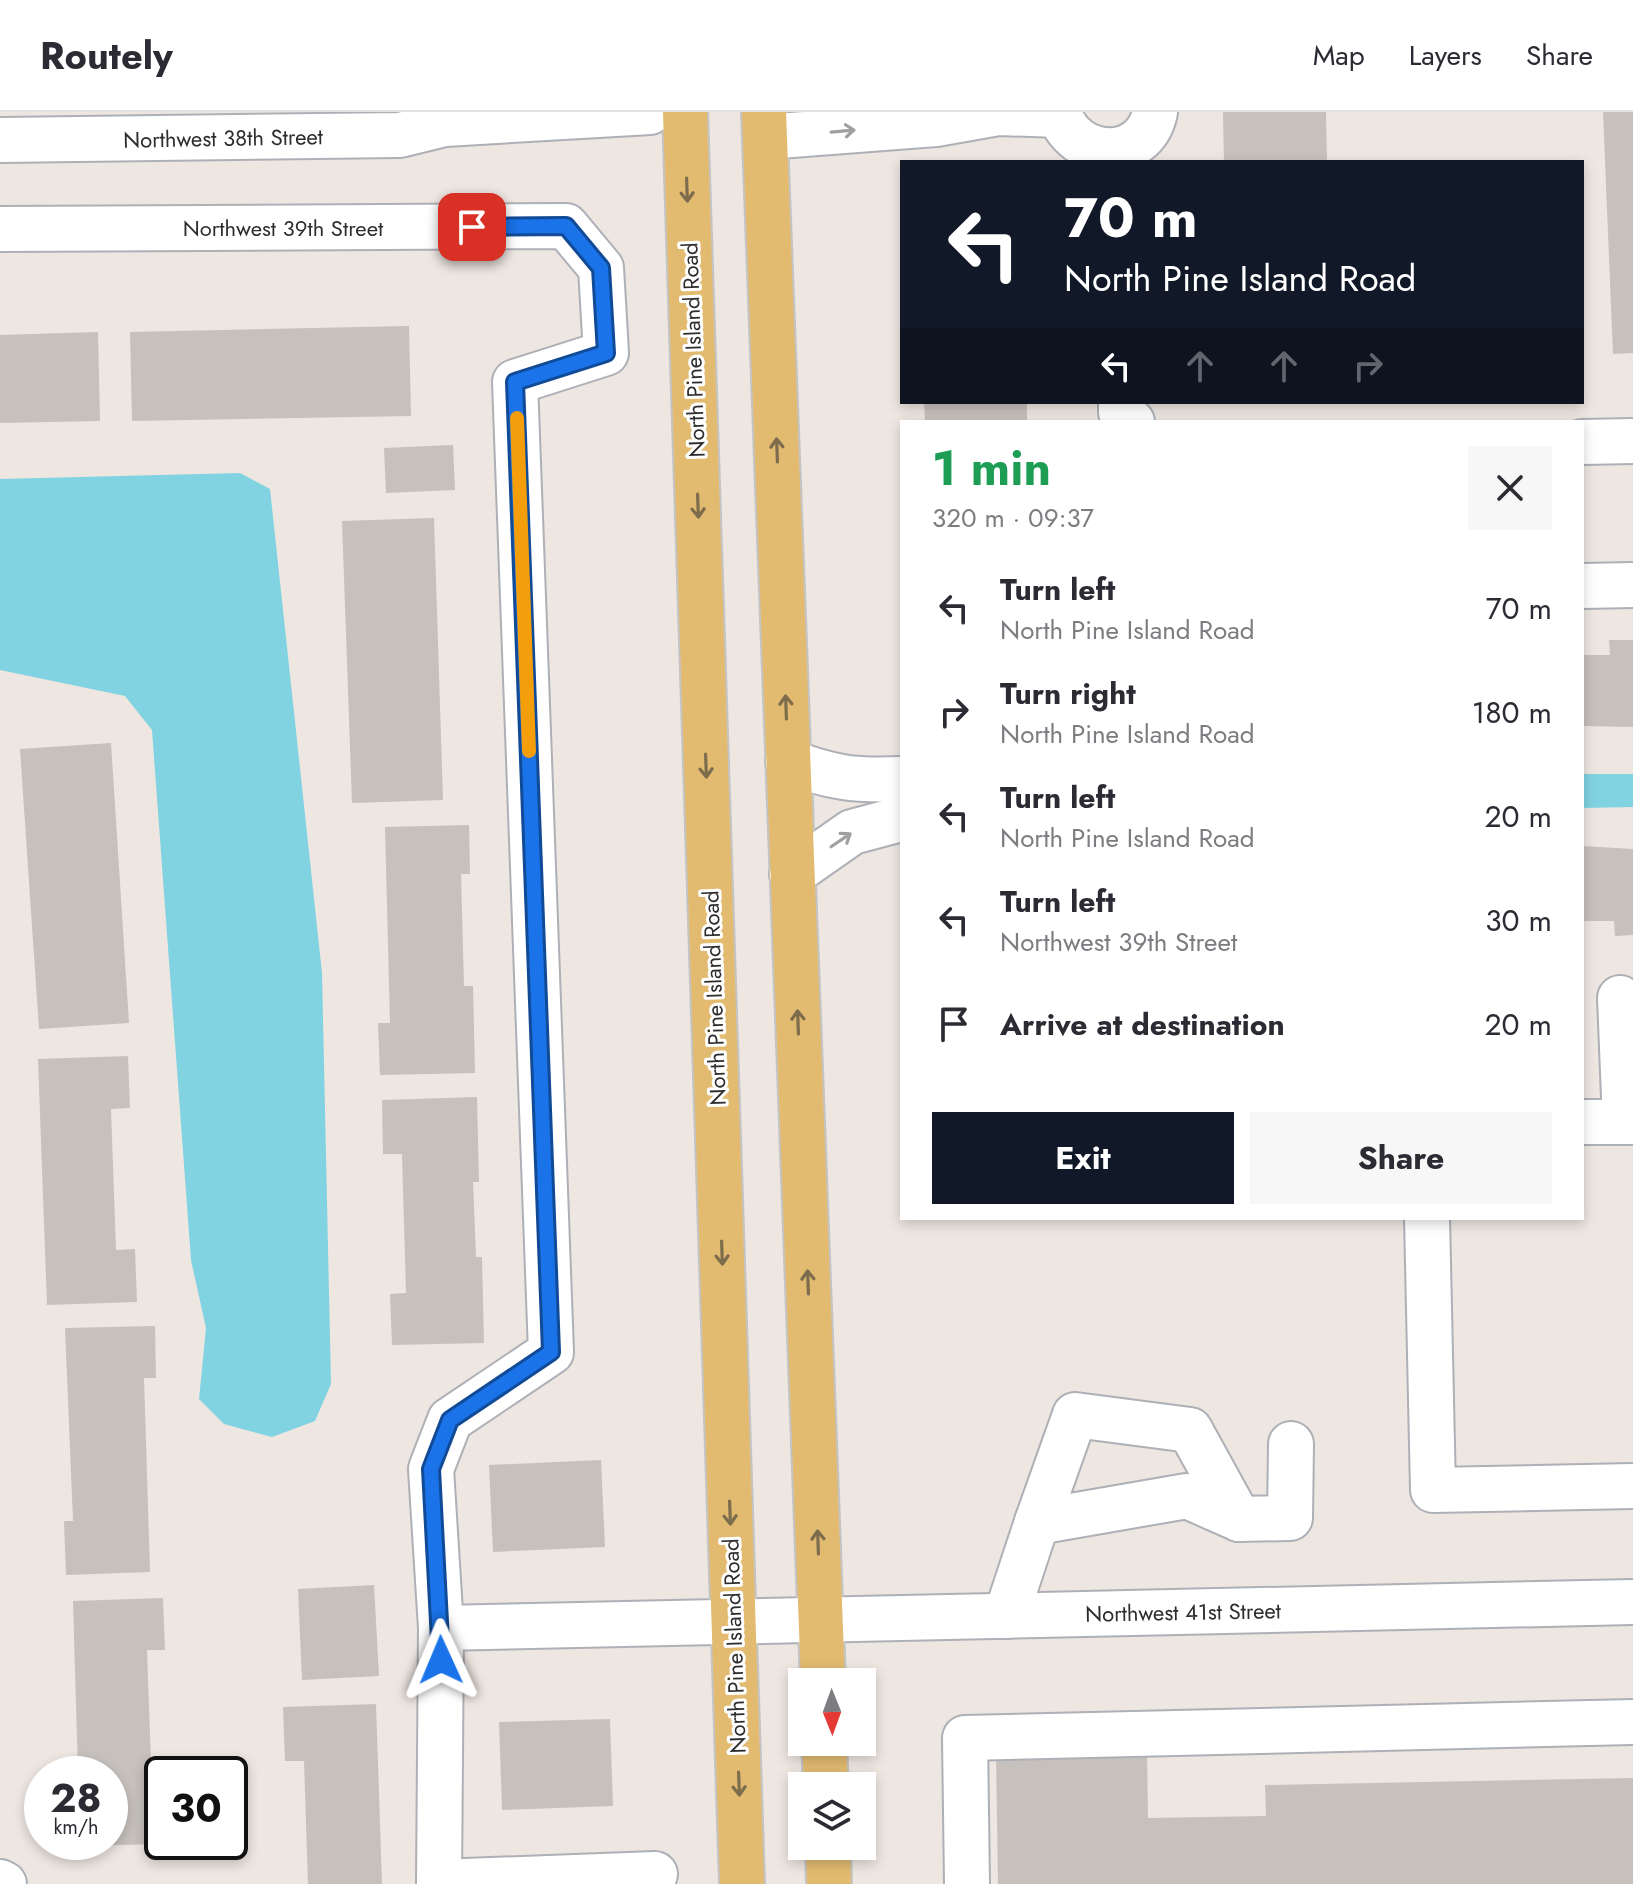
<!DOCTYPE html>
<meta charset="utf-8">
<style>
:root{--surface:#fff;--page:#f7f7f7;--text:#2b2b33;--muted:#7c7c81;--line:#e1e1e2;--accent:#111827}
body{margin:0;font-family:Jost,sans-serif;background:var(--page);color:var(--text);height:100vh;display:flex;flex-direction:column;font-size:30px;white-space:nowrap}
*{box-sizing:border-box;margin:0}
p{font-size:26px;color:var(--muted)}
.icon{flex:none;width:44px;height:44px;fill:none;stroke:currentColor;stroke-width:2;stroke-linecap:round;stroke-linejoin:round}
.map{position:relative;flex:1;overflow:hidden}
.panel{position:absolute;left:900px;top:308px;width:684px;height:800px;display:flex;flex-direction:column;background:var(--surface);border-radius:0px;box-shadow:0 4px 12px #0003}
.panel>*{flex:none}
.guide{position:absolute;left:900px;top:48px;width:684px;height:244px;border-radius:0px;box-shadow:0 4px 12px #0003;background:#111827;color:#fff;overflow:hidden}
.needle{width:52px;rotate:179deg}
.tools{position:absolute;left:788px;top:1556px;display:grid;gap:16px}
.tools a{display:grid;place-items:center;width:88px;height:88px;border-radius:0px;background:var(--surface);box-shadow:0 4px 12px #0003;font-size:40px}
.speed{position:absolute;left:24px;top:1644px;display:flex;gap:16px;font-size:40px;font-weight:700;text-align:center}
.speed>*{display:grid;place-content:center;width:104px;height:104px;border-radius:50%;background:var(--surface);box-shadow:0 4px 12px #0003;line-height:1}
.speed small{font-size:20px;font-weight:400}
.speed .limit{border:4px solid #111;border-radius:12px;background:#fff;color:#111}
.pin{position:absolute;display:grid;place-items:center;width:68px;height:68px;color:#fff;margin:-34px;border-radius:16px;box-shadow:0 4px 12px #0006}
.me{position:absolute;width:88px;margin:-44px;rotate:359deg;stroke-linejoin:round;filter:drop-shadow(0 0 6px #0008)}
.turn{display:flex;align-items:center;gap:28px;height:168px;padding:0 32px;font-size:36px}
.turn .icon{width:104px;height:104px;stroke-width:2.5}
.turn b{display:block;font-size:56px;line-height:68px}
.lanes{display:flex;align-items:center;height:76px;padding:0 32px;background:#0003;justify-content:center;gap:40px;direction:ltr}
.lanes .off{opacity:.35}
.round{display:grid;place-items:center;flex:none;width:84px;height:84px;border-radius:0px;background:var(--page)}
.overview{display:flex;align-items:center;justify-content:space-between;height:136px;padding:0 32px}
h1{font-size:48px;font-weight:700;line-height:60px;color:#1e9e55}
.cta{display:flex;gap:16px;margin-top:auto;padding:16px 32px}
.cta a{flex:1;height:92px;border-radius:0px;background:var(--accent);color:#fff;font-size:32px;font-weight:700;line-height:92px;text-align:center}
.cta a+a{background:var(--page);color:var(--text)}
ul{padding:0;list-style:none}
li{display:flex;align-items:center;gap:24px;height:104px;padding:0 32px}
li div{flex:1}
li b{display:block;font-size:30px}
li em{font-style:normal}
header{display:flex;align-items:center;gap:48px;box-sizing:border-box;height:112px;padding:0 40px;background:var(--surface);border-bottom:2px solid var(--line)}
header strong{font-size:38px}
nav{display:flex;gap:44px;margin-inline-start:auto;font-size:28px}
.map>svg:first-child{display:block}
</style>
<header>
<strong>Routely</strong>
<nav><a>Map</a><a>Layers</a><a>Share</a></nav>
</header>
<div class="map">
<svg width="1633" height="1772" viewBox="0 0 1633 1772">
<rect width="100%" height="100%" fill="#ede6e1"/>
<g fill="#81d3e2">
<path d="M 240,361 L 270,377 L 322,861 L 331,1272 L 315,1309 L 272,1325 L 224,1312 L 199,1287 L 206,1216 L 191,1148 L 152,618 L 125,584 L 0,558 L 0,367 Z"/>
<path d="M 1582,662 L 1633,662 L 1633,695 L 1582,696 Z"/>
</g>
<g fill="#c6c1bc">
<path d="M 1223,0 L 1326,0 L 1327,50 L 1224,50 Z"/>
<path d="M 1603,0 L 1633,0 L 1633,241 L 1613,242 Z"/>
<path d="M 409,214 L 411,304 L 132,309 L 130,220 Z"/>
<path d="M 98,220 L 100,309 L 0,311 L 0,223 Z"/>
<path d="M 924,290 L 1027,290 L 1027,310 L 925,310 Z"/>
<path d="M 453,333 L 455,378 L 386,381 L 384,336 Z"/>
<path d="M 434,406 L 443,688 L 352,691 L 342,409 Z"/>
<path d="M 1609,528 L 1633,528 L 1633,615 L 1582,614 L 1582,543 L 1610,543 Z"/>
<path d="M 111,631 L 129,911 L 39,917 L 20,637 Z"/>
<path d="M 469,713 L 470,762 L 461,762 L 464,874 L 473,874 L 475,961 L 380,963 L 378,911 L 390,911 L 385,715 Z"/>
<path d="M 1582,734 L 1633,737 L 1633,823 L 1615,824 L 1614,809 L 1582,809 Z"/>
<path d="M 128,944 L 130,996 L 111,997 L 116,1138 L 135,1137 L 137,1190 L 47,1193 L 38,947 Z"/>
<path d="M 477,985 L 479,1070 L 473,1070 L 476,1145 L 482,1145 L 484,1231 L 392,1233 L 390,1182 L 406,1181 L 402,1042 L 383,1042 L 382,988 Z"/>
<path d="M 155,1214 L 156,1266 L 144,1266 L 150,1460 L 66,1463 L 64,1409 L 73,1409 L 65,1216 Z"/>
<path d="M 601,1348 L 605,1435 L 493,1440 L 489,1353 Z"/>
<path d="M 374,1473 L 379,1564 L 302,1568 L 298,1477 Z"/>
<path d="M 163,1486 L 165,1538 L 147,1538 L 152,1680 L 162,1679 L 162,1732 L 80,1734 L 80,1730 L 110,1730 L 110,1662 L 78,1662 L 73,1489 Z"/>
<path d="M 376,1592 L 382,1772 L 308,1772 L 304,1649 L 285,1649 L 283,1595 Z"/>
<path d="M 610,1607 L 613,1694 L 502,1698 L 499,1610 Z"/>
<path d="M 1147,1638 L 1148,1706 L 1266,1704 L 1265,1673 L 1633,1666 L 1633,1772 L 998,1772 L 996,1641 Z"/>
</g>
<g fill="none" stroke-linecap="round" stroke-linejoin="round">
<defs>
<g id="minor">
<path d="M 1059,0 C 1073,49 1144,53 1155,0"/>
<path d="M 765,25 L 936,12 L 998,1 L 1060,3"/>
<path d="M 0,28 L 400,23 L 445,12 L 650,0"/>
<path d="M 0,117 L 566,114 L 601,156 L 606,241 L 515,270 L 551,1240 L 450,1308 L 431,1357 L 441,1516 L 439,1772"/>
<path d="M 1121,290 L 1121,300 L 1132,310"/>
<path d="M 1582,330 L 1633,329"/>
<path d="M 1582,474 L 1633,473"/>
<path d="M 788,649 C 831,666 855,669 901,667"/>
<path d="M 792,762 L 852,720 L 897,708"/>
<path d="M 1620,886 L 1625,1010"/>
<path d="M 1582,1010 L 1633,1010"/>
<path d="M 1427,1106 L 1433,1378 L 1633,1374"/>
<path d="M 1037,1410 L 1075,1303 L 1190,1318 L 1239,1407"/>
<path d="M 1006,1504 L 1037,1410 L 1187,1384 L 1239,1407 L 1290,1406 L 1291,1332"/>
<path d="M 441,1516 L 1633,1490"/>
<path d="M 0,1770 L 4,1772"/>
<path d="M 439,1770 L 655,1762"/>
<path d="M 967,1772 L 965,1626 L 1633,1610"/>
</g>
<g id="major">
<path d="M 685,0 L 742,1772"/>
<path d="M 764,0 L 823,1570"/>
<path d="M 824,1630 L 826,1674"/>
<path d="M 828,1734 L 829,1772"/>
</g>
</defs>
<use href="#minor" stroke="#aeb0b7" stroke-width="48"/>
<use href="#major" stroke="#c4c4c4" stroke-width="48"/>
<use href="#minor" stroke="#fff" stroke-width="44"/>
<use href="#major" stroke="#e2bb71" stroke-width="44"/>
</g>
<defs><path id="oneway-shaft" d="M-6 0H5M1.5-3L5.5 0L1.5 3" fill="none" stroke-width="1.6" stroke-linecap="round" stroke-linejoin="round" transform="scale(2)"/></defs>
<g stroke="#a0a0a0">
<use href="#oneway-shaft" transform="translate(843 19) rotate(-5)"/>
<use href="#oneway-shaft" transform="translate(841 728) rotate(-34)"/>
</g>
<g stroke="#7e6d4c">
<use href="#oneway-shaft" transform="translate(687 78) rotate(88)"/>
<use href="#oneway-shaft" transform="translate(777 338) rotate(-92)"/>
<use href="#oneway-shaft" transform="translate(698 394) rotate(88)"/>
<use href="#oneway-shaft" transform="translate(786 595) rotate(-92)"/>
<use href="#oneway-shaft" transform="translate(706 654) rotate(88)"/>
<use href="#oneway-shaft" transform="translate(798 910) rotate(-92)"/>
<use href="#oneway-shaft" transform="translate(722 1141) rotate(88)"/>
<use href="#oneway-shaft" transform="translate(808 1170) rotate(-92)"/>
<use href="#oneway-shaft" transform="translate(730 1401) rotate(88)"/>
<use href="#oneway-shaft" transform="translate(818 1430) rotate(-92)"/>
<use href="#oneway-shaft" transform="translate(739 1672) rotate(88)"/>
</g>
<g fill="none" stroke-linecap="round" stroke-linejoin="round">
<defs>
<path id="route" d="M 441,1548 L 431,1357 L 450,1308 L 551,1240 L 515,270 L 606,241 L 601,156 L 566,114 L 472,115"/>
</defs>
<use href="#route" stroke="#114b97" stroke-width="20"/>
<use href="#route" stroke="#1a73e8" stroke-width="14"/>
<path stroke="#f59e0b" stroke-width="14" d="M 517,306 L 529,639"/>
</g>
<g text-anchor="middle" stroke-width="6" stroke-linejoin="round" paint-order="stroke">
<g font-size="22" fill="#2d2d2d" stroke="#fff">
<text transform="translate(223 26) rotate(-1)" y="8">Northwest 38th Street</text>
<text x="283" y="124">Northwest 39th Street</text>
<text transform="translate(693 238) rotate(-92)" y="8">North Pine Island Road</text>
<text transform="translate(714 886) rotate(-92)" y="8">North Pine Island Road</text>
<text transform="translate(1183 1500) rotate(-1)" y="8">Northwest 41st Street</text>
<text transform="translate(734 1534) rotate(-92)" y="8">North Pine Island Road</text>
</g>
</g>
</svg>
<div class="tools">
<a><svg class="needle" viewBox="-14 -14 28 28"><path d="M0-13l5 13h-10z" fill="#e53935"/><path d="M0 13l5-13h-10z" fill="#7c7c81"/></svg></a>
<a><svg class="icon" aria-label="layers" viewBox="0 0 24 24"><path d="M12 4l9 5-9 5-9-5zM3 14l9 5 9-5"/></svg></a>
</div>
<div class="speed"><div>28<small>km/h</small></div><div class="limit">30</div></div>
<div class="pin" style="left:472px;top:115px;background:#d93025"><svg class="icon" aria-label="arrive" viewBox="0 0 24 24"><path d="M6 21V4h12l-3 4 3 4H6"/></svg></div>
<svg class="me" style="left:441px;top:1548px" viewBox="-20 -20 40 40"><path d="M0-17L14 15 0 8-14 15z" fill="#1a73e8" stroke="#fff" stroke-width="4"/></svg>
<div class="guide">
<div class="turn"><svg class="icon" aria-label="left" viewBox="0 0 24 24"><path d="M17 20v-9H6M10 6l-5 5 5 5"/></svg><div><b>70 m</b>North Pine Island Road</div></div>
<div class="lanes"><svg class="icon" aria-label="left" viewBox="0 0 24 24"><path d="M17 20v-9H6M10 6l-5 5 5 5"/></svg><svg class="icon off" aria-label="ahead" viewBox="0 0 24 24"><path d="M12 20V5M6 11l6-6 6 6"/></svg><svg class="icon off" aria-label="ahead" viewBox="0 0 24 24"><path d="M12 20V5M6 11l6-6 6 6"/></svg><svg class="icon off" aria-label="right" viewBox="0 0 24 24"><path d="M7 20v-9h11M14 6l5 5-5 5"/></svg></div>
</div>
<section class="panel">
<div class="overview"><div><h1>1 min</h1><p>320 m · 09:37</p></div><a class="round"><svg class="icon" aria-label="close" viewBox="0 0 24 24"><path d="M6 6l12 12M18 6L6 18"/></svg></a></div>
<ul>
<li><svg class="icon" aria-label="left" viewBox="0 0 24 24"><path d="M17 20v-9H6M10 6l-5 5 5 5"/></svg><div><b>Turn left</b><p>North Pine Island Road</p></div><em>70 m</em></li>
<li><svg class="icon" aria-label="right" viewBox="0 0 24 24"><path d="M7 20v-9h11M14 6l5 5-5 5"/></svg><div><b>Turn right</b><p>North Pine Island Road</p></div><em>180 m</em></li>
<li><svg class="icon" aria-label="left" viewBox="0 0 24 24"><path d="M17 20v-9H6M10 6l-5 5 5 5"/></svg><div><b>Turn left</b><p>North Pine Island Road</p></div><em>20 m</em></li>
<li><svg class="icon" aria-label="left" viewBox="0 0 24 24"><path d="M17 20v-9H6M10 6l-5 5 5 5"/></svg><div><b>Turn left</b><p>Northwest 39th Street</p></div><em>30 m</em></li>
<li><svg class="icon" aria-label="arrive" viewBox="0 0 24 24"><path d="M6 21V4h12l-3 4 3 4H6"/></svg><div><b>Arrive at destination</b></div><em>20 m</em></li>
</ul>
<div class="cta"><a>Exit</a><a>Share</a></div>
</section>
</div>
